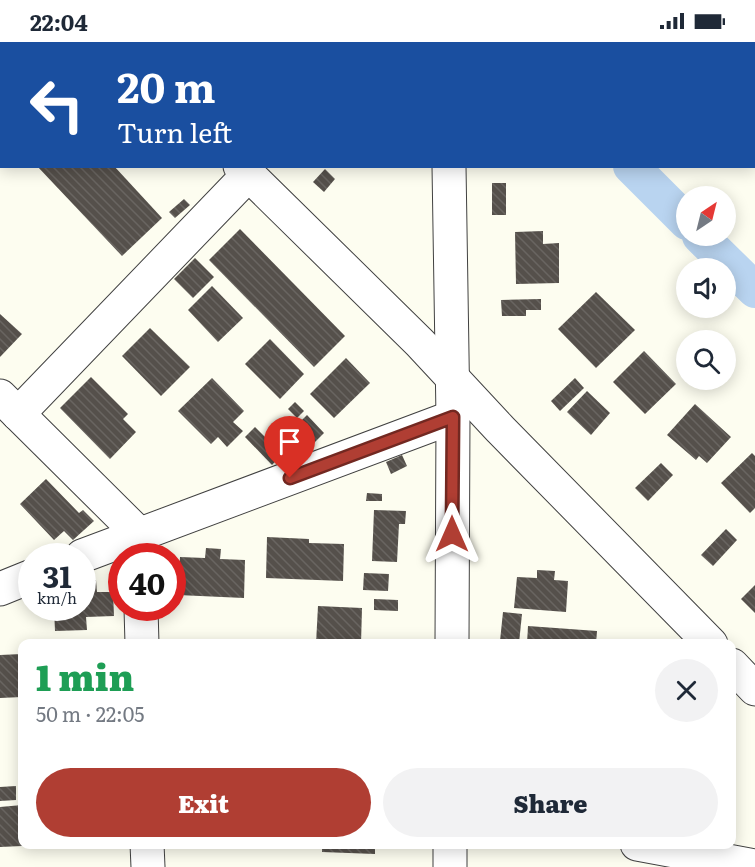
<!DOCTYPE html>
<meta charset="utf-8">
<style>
:root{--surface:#fff;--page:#f2f2f3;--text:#1f2937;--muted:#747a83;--accent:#b03e33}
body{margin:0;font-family:Literata,serif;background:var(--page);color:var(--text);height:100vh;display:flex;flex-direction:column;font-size:22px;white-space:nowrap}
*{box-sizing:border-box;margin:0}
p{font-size:20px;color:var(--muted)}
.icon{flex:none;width:33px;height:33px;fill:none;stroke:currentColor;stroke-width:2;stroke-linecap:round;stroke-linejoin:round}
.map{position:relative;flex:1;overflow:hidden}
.drawer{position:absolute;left:18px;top:597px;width:718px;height:210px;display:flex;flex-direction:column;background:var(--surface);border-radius:12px;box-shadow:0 3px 15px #0003}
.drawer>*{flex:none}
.banner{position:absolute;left:0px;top:0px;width:756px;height:126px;box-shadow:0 3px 15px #0003;background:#1a4fa0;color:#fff;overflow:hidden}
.needle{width:39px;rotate:35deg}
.controls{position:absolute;left:676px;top:144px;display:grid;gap:12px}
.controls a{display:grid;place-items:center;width:60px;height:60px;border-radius:50%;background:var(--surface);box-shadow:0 3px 15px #0003;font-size:30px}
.speed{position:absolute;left:18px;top:501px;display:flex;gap:12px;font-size:30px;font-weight:700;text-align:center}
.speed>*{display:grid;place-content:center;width:78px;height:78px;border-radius:50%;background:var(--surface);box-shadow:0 3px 15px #0003;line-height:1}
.speed small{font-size:15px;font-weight:400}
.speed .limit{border:9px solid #d22;background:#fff;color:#111}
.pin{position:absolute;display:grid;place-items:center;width:51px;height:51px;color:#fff;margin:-62px -26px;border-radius:50% 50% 50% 0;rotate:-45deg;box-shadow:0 0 6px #0007}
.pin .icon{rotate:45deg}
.me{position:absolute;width:66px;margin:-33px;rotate:0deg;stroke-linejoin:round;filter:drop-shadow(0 0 4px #0008)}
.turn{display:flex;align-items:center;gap:21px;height:126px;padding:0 18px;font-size:27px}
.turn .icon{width:78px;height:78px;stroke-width:2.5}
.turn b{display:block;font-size:42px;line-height:51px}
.round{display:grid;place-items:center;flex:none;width:63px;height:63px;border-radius:32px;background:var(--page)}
.summary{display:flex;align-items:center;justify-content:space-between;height:102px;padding:0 18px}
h1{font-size:36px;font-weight:800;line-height:45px;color:#1e9e55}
.primary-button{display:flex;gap:12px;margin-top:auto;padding:12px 18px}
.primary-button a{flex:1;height:69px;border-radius:36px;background:var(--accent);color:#fff;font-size:24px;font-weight:800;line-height:69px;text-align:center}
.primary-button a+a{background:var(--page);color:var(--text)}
.status{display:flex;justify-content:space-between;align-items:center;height:42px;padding:0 30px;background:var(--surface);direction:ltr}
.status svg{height:16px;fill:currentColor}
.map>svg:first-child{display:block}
</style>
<div class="status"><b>22:04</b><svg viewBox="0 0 49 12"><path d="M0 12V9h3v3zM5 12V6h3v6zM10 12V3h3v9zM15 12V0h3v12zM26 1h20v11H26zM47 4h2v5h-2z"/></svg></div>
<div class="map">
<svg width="755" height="825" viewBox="0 0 755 825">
<defs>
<pattern id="building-back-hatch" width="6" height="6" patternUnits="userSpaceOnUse" patternTransform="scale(1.5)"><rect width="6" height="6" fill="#55504b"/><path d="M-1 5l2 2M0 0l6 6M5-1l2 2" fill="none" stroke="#696561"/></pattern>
</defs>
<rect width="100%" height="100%" fill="#fdfdf0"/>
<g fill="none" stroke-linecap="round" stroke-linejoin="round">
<g stroke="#b9d4f0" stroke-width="36">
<path d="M 511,0 L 512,2"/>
<path d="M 631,124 L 687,180"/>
<path d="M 700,194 L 755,248"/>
</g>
</g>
<g fill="url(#building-back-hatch)">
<path d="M 37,124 L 114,124 L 162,176 L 122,214 Z"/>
<path d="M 325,127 L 335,137 L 324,150 L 313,140 Z"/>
<rect x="492" y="141" width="14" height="32"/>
<path d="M 184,157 L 190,163 L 175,176 L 169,170 Z"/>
<path d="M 240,187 L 345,294 L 314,325 L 209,218 Z"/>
<path d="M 543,189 L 543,202 L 559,201 L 559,241 L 516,242 L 515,190 Z"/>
<path d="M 195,216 L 214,235 L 193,256 L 174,237 Z"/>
<path d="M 212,244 L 243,276 L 218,300 L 188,268 Z"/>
<path d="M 596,250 L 635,288 L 596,326 L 558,287 Z"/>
<path d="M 541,257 L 541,268 L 526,268 L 526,274 L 502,274 L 501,258 Z"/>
<path d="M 0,272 L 22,292 L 0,315 Z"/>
<path d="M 150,286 L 190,325 L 161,354 L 122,314 Z"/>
<path d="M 270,297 L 304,332 L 280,357 L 245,322 Z"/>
<path d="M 644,309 L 676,342 L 645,372 L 613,340 Z"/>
<path d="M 346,316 L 370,341 L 334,376 L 310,352 Z"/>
<path d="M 91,335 L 128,372 L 123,377 L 136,390 L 110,417 L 60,366 Z"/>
<path d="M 212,336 L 244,369 L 233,380 L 243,389 L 227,405 L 218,395 L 211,402 L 178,369 Z"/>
<path d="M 575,336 L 584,346 L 560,369 L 551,359 Z"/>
<path d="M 587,349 L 610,371 L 591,393 L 567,370 Z"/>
<path d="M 295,360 L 304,369 L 297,376 L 288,367 Z"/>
<path d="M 695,362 L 731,395 L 707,421 L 699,414 L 696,418 L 667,393 Z"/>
<path d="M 307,373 L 324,391 L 314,401 L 297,383 Z"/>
<path d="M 255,385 L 282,412 L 272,423 L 245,395 Z"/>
<path d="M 752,411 L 755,414 L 755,466 L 750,471 L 721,441 Z"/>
<path d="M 402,413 L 407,424 L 391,432 L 386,420 Z"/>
<path d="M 661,421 L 673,433 L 648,459 L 635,446 Z"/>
<path d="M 46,437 L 79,471 L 83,468 L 94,479 L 73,498 L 64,489 L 54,498 L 20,462 Z"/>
<path d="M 367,451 L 382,452 L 382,459 L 366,459 Z"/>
<path d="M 374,468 L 406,469 L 405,482 L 399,482 L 397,520 L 372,519 Z"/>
<path d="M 726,487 L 737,498 L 713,524 L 701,513 Z"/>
<path d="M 267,495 L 309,497 L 309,501 L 344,502 L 343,539 L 266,536 Z"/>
<path d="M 206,506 L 221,507 L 220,517 L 245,518 L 244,556 L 178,553 L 180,515 L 205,516 Z"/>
<path d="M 537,528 L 555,529 L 554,538 L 568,539 L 566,570 L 514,566 L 517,535 L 537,536 Z"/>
<path d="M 364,531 L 389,532 L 388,549 L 363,548 Z"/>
<path d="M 82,538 L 96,538 L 97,550 L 113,550 L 114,574 L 86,575 L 87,588 L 55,589 L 54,566 L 82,566 Z"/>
<path d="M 755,543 L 755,571 L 741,557 Z"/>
<path d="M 374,557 L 398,558 L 398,569 L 374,568 Z"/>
<path d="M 318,564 L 362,566 L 361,602 L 316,602 Z"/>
<path d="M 503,570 L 522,572 L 519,601 L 500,599 Z"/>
<path d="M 528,584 L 597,589 L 596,602 L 527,602 Z"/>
<path d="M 22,612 L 22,655 L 0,656 L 0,613 Z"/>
<path d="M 16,744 L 16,758 L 0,759 L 0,745 Z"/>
<path d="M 22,763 L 22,804 L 0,805 L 0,765 Z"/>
<path d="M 322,802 L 375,802 L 375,812 L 322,810 Z"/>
</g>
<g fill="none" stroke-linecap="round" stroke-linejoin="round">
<defs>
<g id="minor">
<path d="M 116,0 L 118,2"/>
<path d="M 447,0 L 447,2"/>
<path d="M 240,124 L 420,301 L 500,387 L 711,602"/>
<path d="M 449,124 L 453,375 L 452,602"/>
<path d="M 0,354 L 139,492 L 139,511"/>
<path d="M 18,372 L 248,133"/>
<path d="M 82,514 L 453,375"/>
<path d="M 0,547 L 32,534"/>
<path d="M 141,566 L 142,602"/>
<path d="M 732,623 L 755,647"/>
<path d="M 147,802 L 148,825"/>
<path d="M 637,802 L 755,824"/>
<path d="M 450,825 L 450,802"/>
</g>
</defs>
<use href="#minor" stroke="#414141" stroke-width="35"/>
<use href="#minor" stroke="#fff" stroke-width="33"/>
</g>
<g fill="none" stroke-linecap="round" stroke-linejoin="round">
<defs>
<path id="route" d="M 290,436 L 453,375 L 452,492"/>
</defs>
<use href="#route" stroke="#722821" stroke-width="15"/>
<use href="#route" stroke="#b03e33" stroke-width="10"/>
</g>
</svg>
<div class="controls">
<a><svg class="needle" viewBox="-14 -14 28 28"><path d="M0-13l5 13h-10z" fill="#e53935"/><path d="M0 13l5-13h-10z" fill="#747a83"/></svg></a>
<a><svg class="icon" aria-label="sound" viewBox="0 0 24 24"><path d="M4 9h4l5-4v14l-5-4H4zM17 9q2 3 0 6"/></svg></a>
<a><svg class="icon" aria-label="search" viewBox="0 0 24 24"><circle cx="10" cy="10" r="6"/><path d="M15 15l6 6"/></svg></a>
</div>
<div class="speed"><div>31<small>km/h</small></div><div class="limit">40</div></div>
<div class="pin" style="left:290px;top:436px;background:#d93025"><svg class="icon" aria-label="arrive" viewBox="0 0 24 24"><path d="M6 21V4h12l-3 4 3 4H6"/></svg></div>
<svg class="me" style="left:452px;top:492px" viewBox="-20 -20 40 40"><path d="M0-17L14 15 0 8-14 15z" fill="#b03e33" stroke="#fff" stroke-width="4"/></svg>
<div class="banner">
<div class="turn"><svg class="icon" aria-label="left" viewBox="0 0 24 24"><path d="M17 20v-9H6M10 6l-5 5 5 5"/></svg><div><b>20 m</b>Turn left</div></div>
</div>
<section class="drawer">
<div class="summary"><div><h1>1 min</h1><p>50 m · 22:05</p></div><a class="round"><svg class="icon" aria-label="close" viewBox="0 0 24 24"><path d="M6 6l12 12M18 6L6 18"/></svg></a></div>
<div class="primary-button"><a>Exit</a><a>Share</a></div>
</section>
</div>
